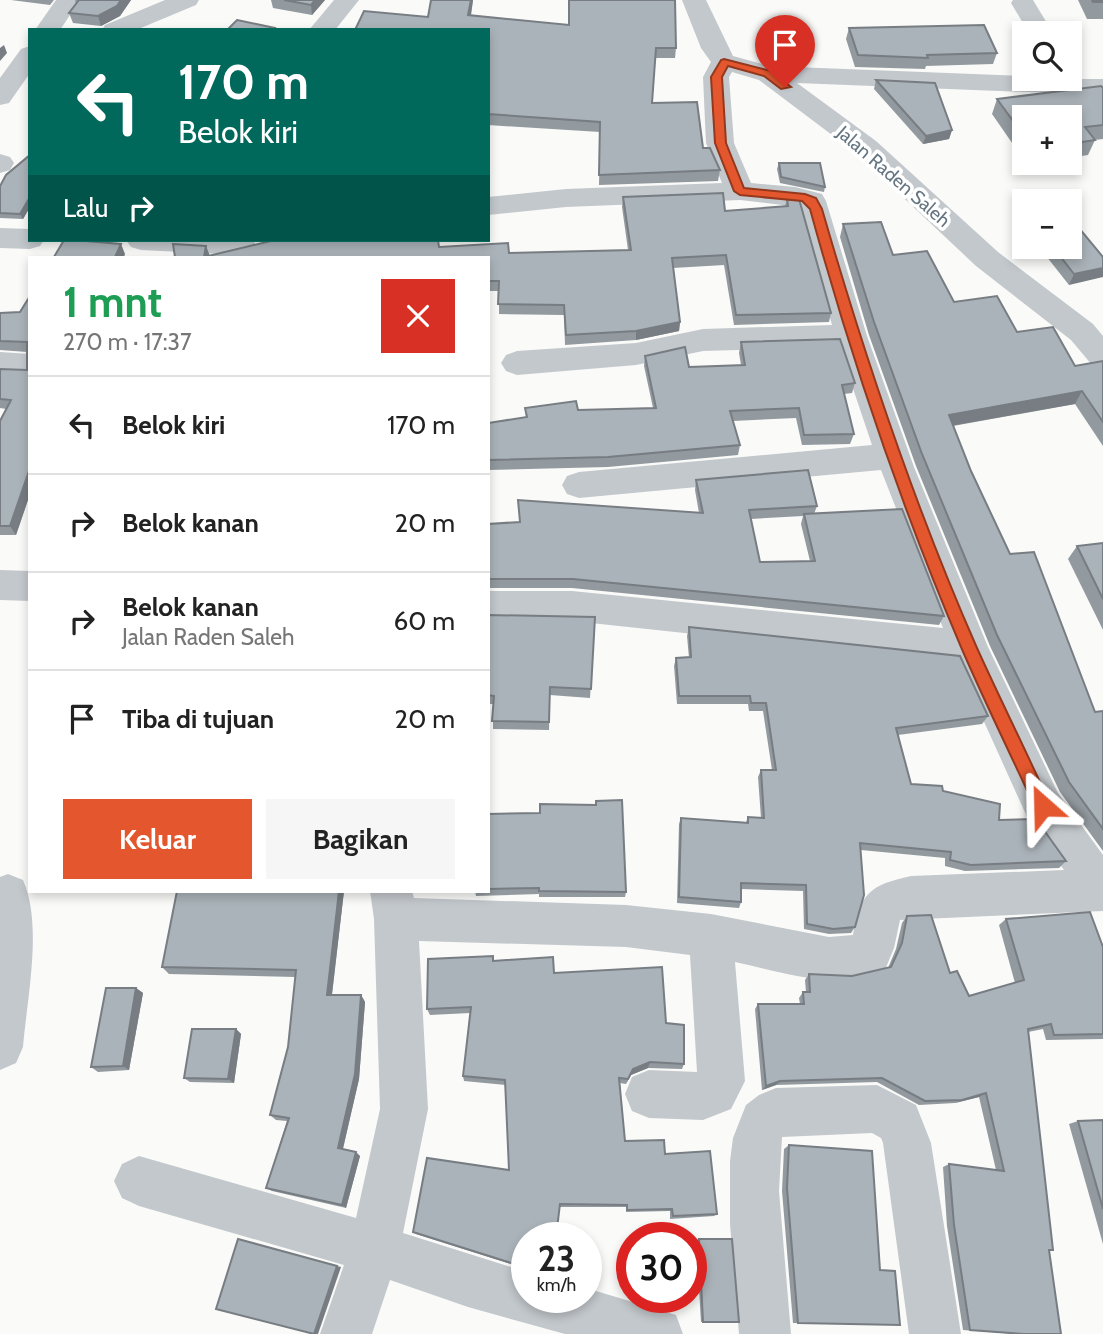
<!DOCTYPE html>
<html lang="id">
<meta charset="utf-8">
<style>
:root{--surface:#fff;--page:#f6f6f6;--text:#222;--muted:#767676;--line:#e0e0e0;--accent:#e4572e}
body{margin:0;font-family:Cabin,sans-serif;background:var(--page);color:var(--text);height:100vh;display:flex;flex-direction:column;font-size:26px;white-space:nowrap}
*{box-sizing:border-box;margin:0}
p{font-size:23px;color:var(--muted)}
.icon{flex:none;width:38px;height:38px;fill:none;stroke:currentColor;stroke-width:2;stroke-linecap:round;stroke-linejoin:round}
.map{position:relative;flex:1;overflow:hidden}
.sheet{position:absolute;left:28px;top:256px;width:462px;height:637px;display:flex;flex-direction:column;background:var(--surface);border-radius:0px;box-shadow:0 4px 10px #0003}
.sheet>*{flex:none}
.top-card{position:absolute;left:28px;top:28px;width:462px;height:214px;border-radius:0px;box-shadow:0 4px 10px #0003;background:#00695c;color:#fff;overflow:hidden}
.controls{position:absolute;left:1012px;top:21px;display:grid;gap:14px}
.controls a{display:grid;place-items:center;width:70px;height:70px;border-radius:0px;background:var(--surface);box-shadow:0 4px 10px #0003;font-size:35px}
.speed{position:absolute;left:511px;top:1222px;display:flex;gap:14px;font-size:35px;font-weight:700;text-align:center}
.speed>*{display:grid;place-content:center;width:91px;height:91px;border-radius:50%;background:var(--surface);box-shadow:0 4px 10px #0003;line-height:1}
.speed small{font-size:18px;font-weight:400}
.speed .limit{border:10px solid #d22;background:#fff;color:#111}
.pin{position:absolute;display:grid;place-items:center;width:60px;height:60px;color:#fff;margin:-72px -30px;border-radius:50% 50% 50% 0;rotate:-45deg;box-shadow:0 0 7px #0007}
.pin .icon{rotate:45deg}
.me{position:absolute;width:77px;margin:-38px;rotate:335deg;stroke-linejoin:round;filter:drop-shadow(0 0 5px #0008)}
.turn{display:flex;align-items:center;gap:24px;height:147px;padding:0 35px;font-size:32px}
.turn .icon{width:91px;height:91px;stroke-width:2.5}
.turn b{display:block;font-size:49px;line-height:60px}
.then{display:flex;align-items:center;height:66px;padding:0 35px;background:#0003;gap:14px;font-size:26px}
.round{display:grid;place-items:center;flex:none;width:74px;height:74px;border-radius:0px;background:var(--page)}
.summary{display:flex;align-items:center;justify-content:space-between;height:119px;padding:0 35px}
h1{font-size:42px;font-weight:700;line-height:52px;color:#1e9e55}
.button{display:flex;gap:14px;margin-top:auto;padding:14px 35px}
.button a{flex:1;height:80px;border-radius:0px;background:var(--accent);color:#fff;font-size:28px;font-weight:700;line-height:80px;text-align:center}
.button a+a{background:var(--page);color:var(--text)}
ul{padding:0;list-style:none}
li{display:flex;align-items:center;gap:21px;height:98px;padding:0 35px;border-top:2px solid var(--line)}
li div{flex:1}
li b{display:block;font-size:26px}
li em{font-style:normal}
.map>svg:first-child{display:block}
</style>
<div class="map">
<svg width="1103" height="1334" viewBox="0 0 1103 1334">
<rect width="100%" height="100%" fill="#fafaf8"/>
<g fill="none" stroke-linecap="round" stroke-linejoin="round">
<g fill="#c3c8cc" fill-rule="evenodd">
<path d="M 56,0 L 80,0 L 60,30 L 35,30 Z"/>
<path d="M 165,0 L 199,0 L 196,5 L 136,30 L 102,30 L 105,25 Z"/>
<path d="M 334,0 L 359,0 L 335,30 L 309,30 Z"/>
<path d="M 682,0 L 706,0 L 733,56 L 769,66 L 1024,76 L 1024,79 L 1103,79 L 1103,95 L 797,83 L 876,141 L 998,252 L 1093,324 L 1103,336 L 1103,368 L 1092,365 L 1071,340 L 976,266 L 856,153 L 759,80 L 732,72 L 729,77 L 734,143 L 751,183 L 795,187 L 822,194 L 826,201 L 867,336 L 914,467 L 988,647 L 1058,793 L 1103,855 L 1103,911 L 900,920 L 894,948 L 885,970 C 834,991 787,973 735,962 L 745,1081 L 731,1109 L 703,1120 L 649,1118 L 632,1111 L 625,1094 L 632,1077 L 649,1070 L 697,1072 L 690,955 L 626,947 L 419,941 L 428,1109 L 403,1233 L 527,1272 L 527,1297 L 586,1297 L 586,1288 L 676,1315 L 683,1334 L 565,1334 L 468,1307 L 390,1280 L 372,1334 L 320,1334 L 344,1265 L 139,1206 L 122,1198 L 114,1181 L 122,1164 L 139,1156 L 356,1218 L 380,1109 L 374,919 L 370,891 L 412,891 L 414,898 L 626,905 L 711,914 L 829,937 L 853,935 C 860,893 870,885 911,876 L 1064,870 L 1028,819 L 957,662 L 572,621 L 488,621 L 488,591 L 572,591 L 943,628 L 881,470 L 579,498 L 567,494 L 562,485 L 567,476 L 579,472 L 872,445 L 839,347 L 703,351 L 636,365 L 517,375 L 506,371 L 501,363 L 506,355 L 517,351 L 636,343 L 703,329 L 832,325 L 799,207 L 740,200 L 566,207 L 488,215 L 488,197 L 566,189 L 722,183 L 706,143 L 703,77 L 711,62 L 701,48 Z"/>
<path d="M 1013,0 L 1033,0 L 1053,33 L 1029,33 L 1011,3 Z"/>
<path d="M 30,46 L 30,73 L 9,103 L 0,105 L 0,78 L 21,49 Z"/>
<path d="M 0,154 L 10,157 L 14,163 L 10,170 L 0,173 Z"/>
<path d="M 0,228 L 30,229 L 30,240 L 44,240 L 40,246 L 30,249 L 0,248 Z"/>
<path d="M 126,240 L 253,240 L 256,245 L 252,252 L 241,255 L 141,250 L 131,247 Z"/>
<path d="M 0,352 L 30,354 L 30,378 L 0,376 Z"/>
<path d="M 0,570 L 30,571 L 30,601 L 0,600 Z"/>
<path d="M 8,874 L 23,880 C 43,925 27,998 23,1047 L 16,1063 L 0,1070 L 0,877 Z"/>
<path d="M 877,1085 L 916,1105 L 931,1143 L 961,1334 L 909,1334 L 883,1143 L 881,1138 L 872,1133 L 782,1137 L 779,1191 L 791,1334 L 739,1334 L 730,1224 L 730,1161 L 733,1138 L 746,1105 L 759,1095 L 776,1088 Z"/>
</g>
</g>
<g fill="#929a9f" fill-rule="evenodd">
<path d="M 11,0 L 54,0 L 50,5 Z"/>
<path d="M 75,0 L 131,0 L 120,16 L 101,26 L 73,23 L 69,13 L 76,4 Z"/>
<path d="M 271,0 L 325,0 L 312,15 L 273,8 Z"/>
<path d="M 431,0 L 473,0 L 471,16 L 676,48 L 675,58 L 655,58 L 652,103 L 703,148 L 720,170 L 718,181 L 599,185 L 600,132 L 488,125 L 488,30 L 428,17 Z"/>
<path d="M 1078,0 L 1103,0 L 1103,19 L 1087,19 Z"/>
<path d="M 849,28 L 997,53 L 993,64 L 926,66 L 925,69 L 855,67 L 846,39 Z"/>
<path d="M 876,80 L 952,130 L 949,139 L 923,144 L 874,89 Z"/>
<path d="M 1103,88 L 1103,139 L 1095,140 L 1088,155 L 1069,158 L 1069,117 L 1024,117 L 1024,160 L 992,114 L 997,99 Z"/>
<path d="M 30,155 L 30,207 L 23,219 L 0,218 L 0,186 Z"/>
<path d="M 779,163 L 825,187 L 824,192 L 780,183 L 777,169 Z"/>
<path d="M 623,197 L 725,211 L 785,206 L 787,198 L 831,313 L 829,322 L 734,325 L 724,265 L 673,268 L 680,322 L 679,331 L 636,340 L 565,345 L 564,315 L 499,314 L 499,291 L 488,291 L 488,257 L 209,256 L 439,247 L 509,253 L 628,250 L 622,207 Z"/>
<path d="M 843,224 L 893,255 L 954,302 L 1017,332 L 1075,366 L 1103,361 L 1103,446 L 1075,404 L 953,426 L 971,471 L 1010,554 L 1095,712 L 1103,711 L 1103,851 L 1060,792 L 990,646 L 916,466 L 869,335 L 840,237 Z"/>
<path d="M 1039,247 L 1069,247 L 1103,257 L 1069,285 Z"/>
<path d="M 30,296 L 30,494 L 16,535 L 0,535 L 0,421 L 6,409 L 0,408 L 0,369 L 27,370 L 27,352 L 0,350 L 0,313 L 20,312 Z"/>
<path d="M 741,342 L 855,383 L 852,393 L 844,394 L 854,434 L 850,444 L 802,445 L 796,418 L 733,421 L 740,445 L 738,455 L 608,467 L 488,470 L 488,423 L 526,417 L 525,408 L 578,410 L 653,408 L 644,366 L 645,356 L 689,367 L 741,365 L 739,353 Z"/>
<path d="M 696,480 L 817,506 L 814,514 L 944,616 L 939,625 L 572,588 L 488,588 L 488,524 L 699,513 L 695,490 ZM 803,516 L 801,524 L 810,561 L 760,562 L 751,519 Z"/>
<path d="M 1103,543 L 1103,630 L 1068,559 L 1077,546 Z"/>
<path d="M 488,615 L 595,617 L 590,698 L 550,695 L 549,730 L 493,729 L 493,704 L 488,704 Z"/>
<path d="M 689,627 L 988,716 L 982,724 L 898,735 L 911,784 L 943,791 L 999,820 L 1066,861 L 1059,868 L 965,871 L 945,866 L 945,858 L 861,850 L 855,927 L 851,933 L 829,934 L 804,929 L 803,891 L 741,889 L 741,902 L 739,908 L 677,903 L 679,824 L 681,818 L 746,822 L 748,817 L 761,818 L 758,777 L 761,770 L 772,770 L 763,711 L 749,711 L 748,704 L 677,704 L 674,666 L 676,658 L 689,658 L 687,636 Z"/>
<path d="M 488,814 L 626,892 L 625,897 L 539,897 L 539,894 L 476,896 L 475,891 L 488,891 Z"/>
<path d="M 344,891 L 332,995 L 361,995 L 365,1002 L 359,1079 L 343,1149 L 360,1156 L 346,1208 L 272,1191 L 266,1188 L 287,1121 L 276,1120 L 270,1115 L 288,1047 L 295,977 L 169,974 L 162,967 Z"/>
<path d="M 907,916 L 969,996 L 1015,983 L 999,925 L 1006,919 L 1103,947 L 1103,1039 L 1046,1040 L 1043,1029 L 1028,1032 L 1053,1250 L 1049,1251 L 1061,1334 L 1015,1334 L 963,1330 L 947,1226 L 943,1167 L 949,1164 L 996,1170 L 979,1097 L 955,1103 L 919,1105 L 877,1082 L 776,1085 L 762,1090 L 755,1009 L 758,1004 L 800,1004 L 799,998 L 803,992 L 806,992 L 805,980 L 809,974 L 852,976 L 888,968 L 896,949 L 902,923 Z"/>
<path d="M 493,956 L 494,961 L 554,973 L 666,1023 L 684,1064 L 682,1069 L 648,1068 L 631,1075 L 626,1084 L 620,1083 L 625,1141 L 665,1154 L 717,1214 L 714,1216 L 670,1219 L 670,1211 L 626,1212 L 626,1207 L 560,1207 L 527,1237 L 527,1269 L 416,1234 L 413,1232 L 509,1170 L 506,1085 L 464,1081 L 463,1076 L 470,1013 L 430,1015 L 427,1009 Z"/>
<path d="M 136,988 L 143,993 L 129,1070 L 98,1072 L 91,1067 Z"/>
<path d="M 236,1029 L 241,1034 L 234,1083 L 190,1082 L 184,1078 Z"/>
<path d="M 1103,1120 L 1103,1244 L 1069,1124 L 1078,1121 Z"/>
<path d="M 789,1145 L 880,1270 L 900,1325 L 793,1323 L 782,1191 L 784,1149 Z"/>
<path d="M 699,1239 L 739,1322 L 701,1322 L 696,1240 Z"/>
</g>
<g fill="#777d82">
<path d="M 121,0 L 131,0 L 120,16 L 101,26 L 98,16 Z"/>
<path d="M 315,0 L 325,0 L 312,15 L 311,5 Z"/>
<path d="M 471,0 L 473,0 L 469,26 L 468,15 Z"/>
<path d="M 4,45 L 7,53 L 0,61 L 0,48 Z"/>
<path d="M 952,130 L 949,139 L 923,144 L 926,136 Z"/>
<path d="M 30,197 L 30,207 L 23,219 L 20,214 Z"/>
<path d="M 121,244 L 125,254 L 124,257 L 115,257 Z"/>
<path d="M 206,246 L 210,256 L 204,257 Z"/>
<path d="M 1103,268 L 1103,277 L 1069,285 L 1074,274 Z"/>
<path d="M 680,322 L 679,331 L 636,340 L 636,331 Z"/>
<path d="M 1082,391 L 1075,404 L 944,427 L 949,415 Z"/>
<path d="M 30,468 L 30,494 L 16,535 L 10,526 Z"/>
<path d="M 339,891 L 344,891 L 331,1002 L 327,995 Z"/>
<path d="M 136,988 L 143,993 L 129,1070 L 123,1066 Z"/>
<path d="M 361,995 L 365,1002 L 359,1079 L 342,1152 L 338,1148 Z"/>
<path d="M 236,1029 L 241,1034 L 234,1083 L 228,1079 Z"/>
<path d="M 650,1062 L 648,1068 L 631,1075 L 626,1084 L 633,1069 Z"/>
<path d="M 780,1081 L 776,1085 L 762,1090 L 766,1086 Z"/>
<path d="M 986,1093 L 979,1097 L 955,1103 L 962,1100 Z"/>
<path d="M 356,1152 L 360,1156 L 346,1208 L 342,1205 Z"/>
<path d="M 337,1266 L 341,1267 L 318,1334 L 314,1334 Z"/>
</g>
<g fill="#aab3b9" stroke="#777d82" stroke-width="2">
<path d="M 79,0 L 121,0 L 117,6 L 98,16 L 69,13 Z"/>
<path d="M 284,0 L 315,0 L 311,5 Z"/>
<path d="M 431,0 L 471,0 L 468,15 L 569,25 L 569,0 L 675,0 L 676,48 L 656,48 L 652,103 L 697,102 L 703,148 L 710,148 L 720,170 L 599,175 L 600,122 L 488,114 L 488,30 L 355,30 L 364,11 L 428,17 Z"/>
<path d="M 1092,0 L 1103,0 L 1103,2 L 1093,2 Z"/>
<path d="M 237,20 L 275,28 L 274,30 L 227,30 Z"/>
<path d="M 984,25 L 997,53 L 927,55 L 928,58 L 858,55 L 849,28 Z"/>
<path d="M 876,80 L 935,83 L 952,130 L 926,136 Z"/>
<path d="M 1101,86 L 1103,88 L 1103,125 L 1085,127 L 1095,140 L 1069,144 L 1069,117 L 1024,117 L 1024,136 L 997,99 Z"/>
<path d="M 30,155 L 30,197 L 20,214 L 0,213 L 0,186 L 6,175 Z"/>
<path d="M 779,163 L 820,163 L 825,187 L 781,177 Z"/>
<path d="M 723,193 L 725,211 L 788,206 L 787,198 L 799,199 L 831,313 L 736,315 L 726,255 L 672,258 L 680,322 L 636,331 L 566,335 L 564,305 L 498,304 L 499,281 L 488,281 L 488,257 L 204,257 L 275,240 L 438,240 L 439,247 L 508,243 L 509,253 L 631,250 L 623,197 Z"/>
<path d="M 1069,216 L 1103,257 L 1103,268 L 1074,274 L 1053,247 L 1069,247 Z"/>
<path d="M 881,222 L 893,255 L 927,251 L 954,302 L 997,296 L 1017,332 L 1053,327 L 1075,366 L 1103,361 L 1103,422 L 1082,391 L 949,415 L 971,471 L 1010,554 L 1034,552 L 1095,712 L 1103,711 L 1103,829 L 1069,782 L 997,635 L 922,454 L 874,322 L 843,224 Z"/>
<path d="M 64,240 L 74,240 L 121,244 L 115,257 L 54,257 Z"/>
<path d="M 173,244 L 206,246 L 204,257 L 175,257 Z"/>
<path d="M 30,296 L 30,468 L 10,526 L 0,526 L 0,421 L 11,400 L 0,399 L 0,369 L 27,370 L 27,342 L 0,341 L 0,313 L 20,312 Z"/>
<path d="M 840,339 L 855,383 L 842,385 L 854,434 L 804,435 L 799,408 L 730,411 L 740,445 L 608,457 L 488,460 L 488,423 L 527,417 L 525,408 L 576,401 L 578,410 L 656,408 L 645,356 L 685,347 L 689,367 L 745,365 L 741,342 Z"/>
<path d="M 808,470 L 817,506 L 749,510 L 760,562 L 815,561 L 804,514 L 902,509 L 944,616 L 573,579 L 488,579 L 488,524 L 520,522 L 518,500 L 703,513 L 696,480 Z"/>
<path d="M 1103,543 L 1103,599 L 1077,546 Z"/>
<path d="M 488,615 L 595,617 L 591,689 L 550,687 L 549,722 L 492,721 L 494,696 L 488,695 Z"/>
<path d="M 689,627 L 960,656 L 988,716 L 896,728 L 911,784 L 942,786 L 943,791 L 1000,804 L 999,820 L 1036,819 L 1066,861 L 971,865 L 950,860 L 951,852 L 860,843 L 864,895 L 855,927 L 833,929 L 807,924 L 806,885 L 741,883 L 741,902 L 679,897 L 681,818 L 748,823 L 748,817 L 764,818 L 761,770 L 776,770 L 766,703 L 751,703 L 750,696 L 679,696 L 676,658 L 691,657 Z"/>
<path d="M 622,800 L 626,892 L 539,891 L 539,888 L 488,889 L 488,814 L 540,813 L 540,804 L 596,805 L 596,801 Z"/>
<path d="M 177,891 L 339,891 L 327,995 L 361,995 L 355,1074 L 338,1148 L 356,1152 L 342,1205 L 266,1188 L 289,1118 L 270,1115 L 288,1047 L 296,970 L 162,967 Z"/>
<path d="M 1090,912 L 1103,947 L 1103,1034 L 1054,1035 L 1051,1024 L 1028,1029 L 1053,1250 L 1049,1250 L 1061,1334 L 1024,1334 L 970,1330 L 954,1225 L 949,1164 L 1004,1171 L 986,1093 L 962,1100 L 925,1101 L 882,1078 L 780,1081 L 766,1086 L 758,1004 L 804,1004 L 803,992 L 810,992 L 809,974 L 852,976 L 891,967 L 902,943 L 907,916 L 931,915 L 950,973 L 957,971 L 969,996 L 1024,980 L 1006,919 Z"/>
<path d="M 493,956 L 493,961 L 553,957 L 554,973 L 662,967 L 666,1023 L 684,1025 L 684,1064 L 650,1062 L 633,1069 L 628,1079 L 619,1078 L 625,1141 L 664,1140 L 665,1154 L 710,1151 L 717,1214 L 673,1216 L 672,1209 L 627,1210 L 627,1205 L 560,1204 L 556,1237 L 527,1237 L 527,1268 L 413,1232 L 427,1158 L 509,1170 L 505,1080 L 463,1076 L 471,1007 L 427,1009 L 428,959 Z"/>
<path d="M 106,988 L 136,988 L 123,1066 L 91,1067 Z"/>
<path d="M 192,1029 L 236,1029 L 228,1079 L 184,1078 Z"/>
<path d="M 1103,1120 L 1103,1209 L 1078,1121 Z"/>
<path d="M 789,1145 L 872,1151 L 880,1270 L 895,1271 L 900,1325 L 798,1323 L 787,1188 Z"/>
<path d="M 238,1239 L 337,1266 L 314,1334 L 216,1309 Z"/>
<path d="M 699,1239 L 732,1239 L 739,1322 L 703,1322 Z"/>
</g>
<path fill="#e4572e" stroke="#94391e" stroke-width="2" d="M 724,59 L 771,71 L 791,87 L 781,89 L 764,76 L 728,66 L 722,77 L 726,143 L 744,188 L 805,194 L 816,198 L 822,209 C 865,358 914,505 977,648 C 1001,701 1027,753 1051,806 L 1049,812 L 1043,814 L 1037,812 C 1012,757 985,703 961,647 C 900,504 851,358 810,209 L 802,201 L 740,195 L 734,191 L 715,143 L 711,77 L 721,60 Z"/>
<g text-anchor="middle" stroke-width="7" stroke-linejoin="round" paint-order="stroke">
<g font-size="19" fill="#657683" stroke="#fff">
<text transform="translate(894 176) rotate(41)" y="7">Jalan Raden Saleh</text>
</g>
</g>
</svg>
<div class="controls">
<a><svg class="icon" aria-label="search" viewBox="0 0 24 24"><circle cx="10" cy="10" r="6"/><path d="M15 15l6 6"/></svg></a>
<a>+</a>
<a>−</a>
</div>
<div class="speed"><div>23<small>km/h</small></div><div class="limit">30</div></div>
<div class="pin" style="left:785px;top:87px;background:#d93025"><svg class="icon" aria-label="arrive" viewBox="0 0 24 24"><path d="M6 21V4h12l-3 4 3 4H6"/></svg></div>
<svg class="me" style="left:1043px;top:806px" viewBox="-20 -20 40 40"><path d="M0-17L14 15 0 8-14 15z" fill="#e4572e" stroke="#fff" stroke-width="4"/></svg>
<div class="top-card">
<div class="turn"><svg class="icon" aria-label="left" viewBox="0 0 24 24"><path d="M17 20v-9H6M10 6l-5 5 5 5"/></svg><div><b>170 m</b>Belok kiri</div></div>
<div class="then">Lalu<svg class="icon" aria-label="right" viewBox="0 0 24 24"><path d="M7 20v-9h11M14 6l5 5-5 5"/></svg></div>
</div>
<section class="sheet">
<div class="summary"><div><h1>1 mnt</h1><p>270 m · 17:37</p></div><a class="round" style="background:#d93025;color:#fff"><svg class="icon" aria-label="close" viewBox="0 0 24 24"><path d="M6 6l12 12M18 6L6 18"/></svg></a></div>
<ul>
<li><svg class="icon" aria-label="left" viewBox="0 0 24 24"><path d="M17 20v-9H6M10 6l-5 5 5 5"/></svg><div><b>Belok kiri</b></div><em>170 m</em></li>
<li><svg class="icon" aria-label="right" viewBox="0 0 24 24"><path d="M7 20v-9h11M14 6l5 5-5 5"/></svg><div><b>Belok kanan</b></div><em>20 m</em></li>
<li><svg class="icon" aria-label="right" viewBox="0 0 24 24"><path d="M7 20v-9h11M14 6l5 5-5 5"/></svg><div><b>Belok kanan</b><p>Jalan Raden Saleh</p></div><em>60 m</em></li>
<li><svg class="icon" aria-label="arrive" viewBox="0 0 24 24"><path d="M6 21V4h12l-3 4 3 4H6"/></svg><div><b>Tiba di tujuan</b></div><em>20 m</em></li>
</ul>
<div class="button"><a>Keluar</a><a>Bagikan</a></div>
</section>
</div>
